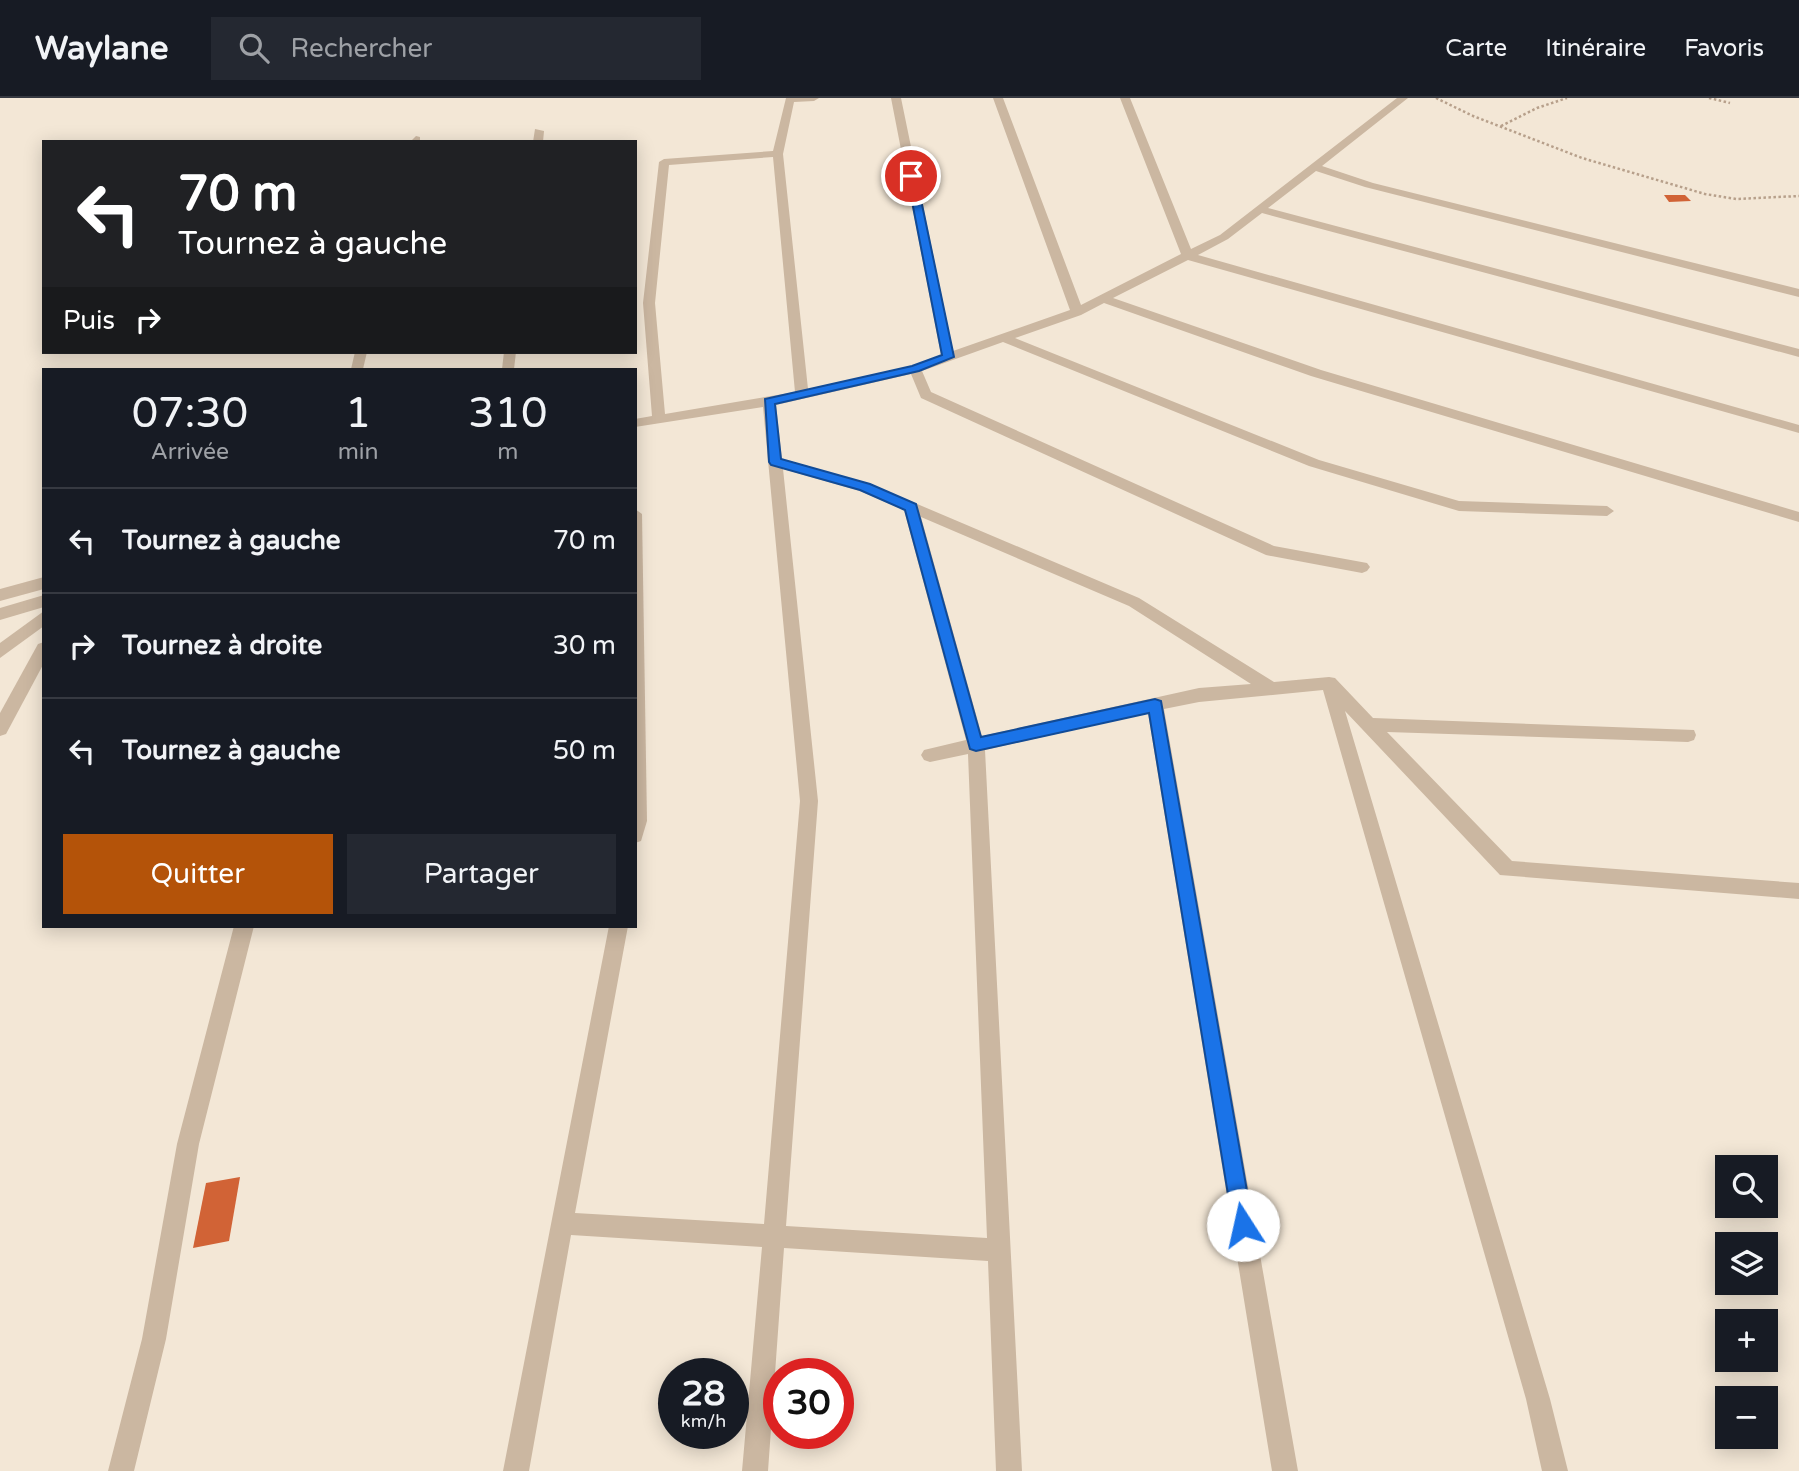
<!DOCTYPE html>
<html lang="fr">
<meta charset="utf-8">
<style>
:root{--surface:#171b24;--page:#242831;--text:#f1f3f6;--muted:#9ea1a6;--line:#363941;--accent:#b45309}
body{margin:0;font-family:"Varela Round",sans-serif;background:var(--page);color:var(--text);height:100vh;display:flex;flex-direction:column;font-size:26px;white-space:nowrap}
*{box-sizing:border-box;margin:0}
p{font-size:23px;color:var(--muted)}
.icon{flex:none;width:38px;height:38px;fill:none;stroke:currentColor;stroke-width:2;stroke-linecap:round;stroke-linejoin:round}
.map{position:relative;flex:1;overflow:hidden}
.details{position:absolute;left:42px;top:270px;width:595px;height:560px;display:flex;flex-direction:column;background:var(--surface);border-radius:0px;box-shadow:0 4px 18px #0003}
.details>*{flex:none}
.hud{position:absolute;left:42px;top:42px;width:595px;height:214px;border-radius:0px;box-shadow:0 4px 18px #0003;background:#202124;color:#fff;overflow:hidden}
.controls{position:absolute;left:1715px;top:1057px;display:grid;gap:14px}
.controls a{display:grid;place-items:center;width:63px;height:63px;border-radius:0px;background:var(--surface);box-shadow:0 4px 18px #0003;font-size:35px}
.speed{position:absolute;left:658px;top:1260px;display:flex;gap:14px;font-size:35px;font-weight:700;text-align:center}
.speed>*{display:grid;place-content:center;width:91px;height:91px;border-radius:50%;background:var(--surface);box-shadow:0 4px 18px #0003;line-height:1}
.speed small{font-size:18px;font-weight:400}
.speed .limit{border:10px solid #d22;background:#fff;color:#111}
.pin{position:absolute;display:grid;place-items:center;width:60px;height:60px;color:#fff;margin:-30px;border:4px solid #fff;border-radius:50%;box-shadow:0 2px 7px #0007}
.me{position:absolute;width:77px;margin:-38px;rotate:350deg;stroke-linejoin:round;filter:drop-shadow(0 0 5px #0008)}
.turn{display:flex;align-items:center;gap:24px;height:147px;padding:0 21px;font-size:32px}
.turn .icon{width:91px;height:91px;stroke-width:2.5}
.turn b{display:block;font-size:49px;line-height:60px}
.then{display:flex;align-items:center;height:66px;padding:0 21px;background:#0003;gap:14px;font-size:26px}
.eta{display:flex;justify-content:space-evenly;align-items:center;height:119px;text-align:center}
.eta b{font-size:42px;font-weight:600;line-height:49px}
.button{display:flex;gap:14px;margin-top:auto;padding:14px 21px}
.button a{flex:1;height:80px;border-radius:0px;background:var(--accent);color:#fff;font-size:28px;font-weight:600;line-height:80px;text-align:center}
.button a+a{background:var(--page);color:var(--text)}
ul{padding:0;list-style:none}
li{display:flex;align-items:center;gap:21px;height:105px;padding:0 21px;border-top:2px solid var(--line)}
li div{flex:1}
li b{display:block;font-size:26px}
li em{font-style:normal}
header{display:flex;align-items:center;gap:42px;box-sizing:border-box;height:98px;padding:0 35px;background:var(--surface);border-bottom:2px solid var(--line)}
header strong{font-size:33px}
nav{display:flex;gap:38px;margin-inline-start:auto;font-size:24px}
.search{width:490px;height:63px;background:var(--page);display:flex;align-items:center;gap:18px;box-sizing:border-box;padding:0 24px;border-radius:0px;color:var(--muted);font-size:26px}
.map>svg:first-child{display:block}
</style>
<header>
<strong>Waylane</strong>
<div class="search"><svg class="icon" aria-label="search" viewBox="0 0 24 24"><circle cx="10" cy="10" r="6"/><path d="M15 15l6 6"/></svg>Rechercher</div>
<nav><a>Carte</a><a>Itinéraire</a><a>Favoris</a></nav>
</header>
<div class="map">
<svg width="1799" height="1373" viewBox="0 0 1799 1373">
<rect width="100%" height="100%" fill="#f3e7d6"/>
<g fill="#d16336">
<path d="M 1664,97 L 1685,97 L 1691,103 L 1669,104 Z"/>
<path d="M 240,1079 L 229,1143 L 193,1150 L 206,1085 Z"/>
</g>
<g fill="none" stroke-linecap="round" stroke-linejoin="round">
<g stroke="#b7a08b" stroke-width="2.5" stroke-dasharray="2.5 2.5" stroke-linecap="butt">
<path d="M 1436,0 L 1473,18 L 1582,60 L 1705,96 L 1736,101 L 1799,98"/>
<path d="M 1709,0 L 1730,5"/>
<path d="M 1501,28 L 1537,10 L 1567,0"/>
</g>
<g fill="#cbb7a1" fill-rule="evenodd">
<path d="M 786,0 L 819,0 L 814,3 L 794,4 L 783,56 L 808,291 L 912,268 L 941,257 L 891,0 L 901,0 L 953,253 L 1070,212 L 993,0 L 1003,0 L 1081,207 L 1181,156 L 1120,0 L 1130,0 L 1191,151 L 1220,137 L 1397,0 L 1408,0 L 1322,68 L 1373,85 L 1799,191 L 1799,199 L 1365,89 L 1316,73 L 1268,110 L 1799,251 L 1799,259 L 1262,115 L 1228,141 L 1198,157 L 1799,327 L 1799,335 L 1188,162 L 1113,200 L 1321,272 L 1799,414 L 1799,424 L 1311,278 L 1104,205 L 1081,217 L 1015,240 L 1319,362 L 1459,403 L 1607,408 L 1614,413 L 1607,418 L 1459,413 L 1309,368 L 1003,244 L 922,273 L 931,294 L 1274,448 L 1367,465 L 1370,469 L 1367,473 L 1362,475 L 1266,457 L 921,300 L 911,276 L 776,307 L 782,361 L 870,386 L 1139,500 L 1274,584 L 1329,579 L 1335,580 L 1373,620 L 1694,632 L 1696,637 L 1694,642 L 1688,644 L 1387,634 L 1512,763 L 1799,785 L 1799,801 L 1500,777 L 1345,613 L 1550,1301 L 1568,1373 L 1542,1373 L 1526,1301 L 1323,592 L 1199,604 L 1164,611 L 1298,1373 L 1272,1373 L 1148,615 L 985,652 L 1022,1373 L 996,1373 L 988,1163 L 784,1150 L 768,1373 L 742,1373 L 762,1149 L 571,1137 L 529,1373 L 503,1373 L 609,828 L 628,828 L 575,1115 L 764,1126 L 800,703 L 763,309 L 635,329 L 635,321 L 652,318 L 643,205 L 659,64 L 664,61 L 773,53 ZM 773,59 L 795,294 L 665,316 L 655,205 L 669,67 ZM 783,371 L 860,393 L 904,412 L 966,642 L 924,652 L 921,657 L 924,662 L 930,664 L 968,656 L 987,1140 L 786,1128 L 818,703 ZM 921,419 L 1129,508 L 1251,586 L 1199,590 L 982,638 Z"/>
<path d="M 535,31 L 544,33 L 543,44 L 533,44 Z"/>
<path d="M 416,38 L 420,39 L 420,44 L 410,44 Z"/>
<path d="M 355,254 L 367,254 L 363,271 L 351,271 Z"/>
<path d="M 504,254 L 516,254 L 514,271 L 502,271 Z"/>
<path d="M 635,411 L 642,416 L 647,723 L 641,743 L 635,745 Z"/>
<path d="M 44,479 L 44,491 L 0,503 L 0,491 Z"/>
<path d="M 44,497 L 44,509 L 0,522 L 0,510 Z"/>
<path d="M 44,513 L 44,528 L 0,560 L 0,545 Z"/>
<path d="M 44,544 L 44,565 L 6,636 L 0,638 L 0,615 L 38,546 Z"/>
<path d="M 234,828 L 254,828 L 199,1046 L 166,1241 L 134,1373 L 108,1373 L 142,1241 L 177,1046 Z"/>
</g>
</g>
<path fill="#1a73e8" stroke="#114b97" stroke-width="2" d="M 911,75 L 916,78 L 954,259 L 919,273 L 775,306 L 781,361 L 870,386 L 916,406 L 981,639 L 1155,601 L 1161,603 L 1253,1127 L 1250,1134 L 1243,1137 L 1236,1134 L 1233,1127 L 1149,615 L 976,653 L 970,651 L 905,412 L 860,392 L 771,367 L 769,364 L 765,301 L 912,268 L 942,257 L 907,78 Z"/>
</svg>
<div class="controls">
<a><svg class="icon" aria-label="search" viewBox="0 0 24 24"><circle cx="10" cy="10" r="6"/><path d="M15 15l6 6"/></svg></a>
<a><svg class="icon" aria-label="layers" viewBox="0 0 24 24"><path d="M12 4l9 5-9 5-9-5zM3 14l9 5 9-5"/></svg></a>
<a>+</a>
<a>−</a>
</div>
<div class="speed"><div>28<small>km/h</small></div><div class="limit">30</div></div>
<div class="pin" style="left:911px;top:78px;background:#d93025"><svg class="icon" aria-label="arrive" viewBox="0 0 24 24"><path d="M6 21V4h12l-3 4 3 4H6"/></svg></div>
<svg class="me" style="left:1243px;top:1127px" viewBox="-20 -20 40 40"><circle r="19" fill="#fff"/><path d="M0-13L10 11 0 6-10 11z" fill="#1a73e8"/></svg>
<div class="hud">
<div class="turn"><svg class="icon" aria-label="left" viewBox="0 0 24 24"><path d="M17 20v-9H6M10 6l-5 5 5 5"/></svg><div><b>70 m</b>Tournez à gauche</div></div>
<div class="then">Puis<svg class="icon" aria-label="right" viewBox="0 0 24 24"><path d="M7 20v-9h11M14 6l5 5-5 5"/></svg></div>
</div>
<section class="details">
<div class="eta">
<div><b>07:30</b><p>Arrivée</p></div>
<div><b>1</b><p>min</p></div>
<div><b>310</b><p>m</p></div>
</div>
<ul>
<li><svg class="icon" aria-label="left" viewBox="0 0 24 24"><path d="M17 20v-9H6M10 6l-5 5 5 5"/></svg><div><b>Tournez à gauche</b></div><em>70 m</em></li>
<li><svg class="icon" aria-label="right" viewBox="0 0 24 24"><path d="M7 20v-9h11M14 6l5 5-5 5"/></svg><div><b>Tournez à droite</b></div><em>30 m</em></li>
<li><svg class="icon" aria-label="left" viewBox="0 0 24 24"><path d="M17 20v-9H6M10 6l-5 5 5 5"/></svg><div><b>Tournez à gauche</b></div><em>50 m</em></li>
</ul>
<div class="button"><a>Quitter</a><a>Partager</a></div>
</section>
</div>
